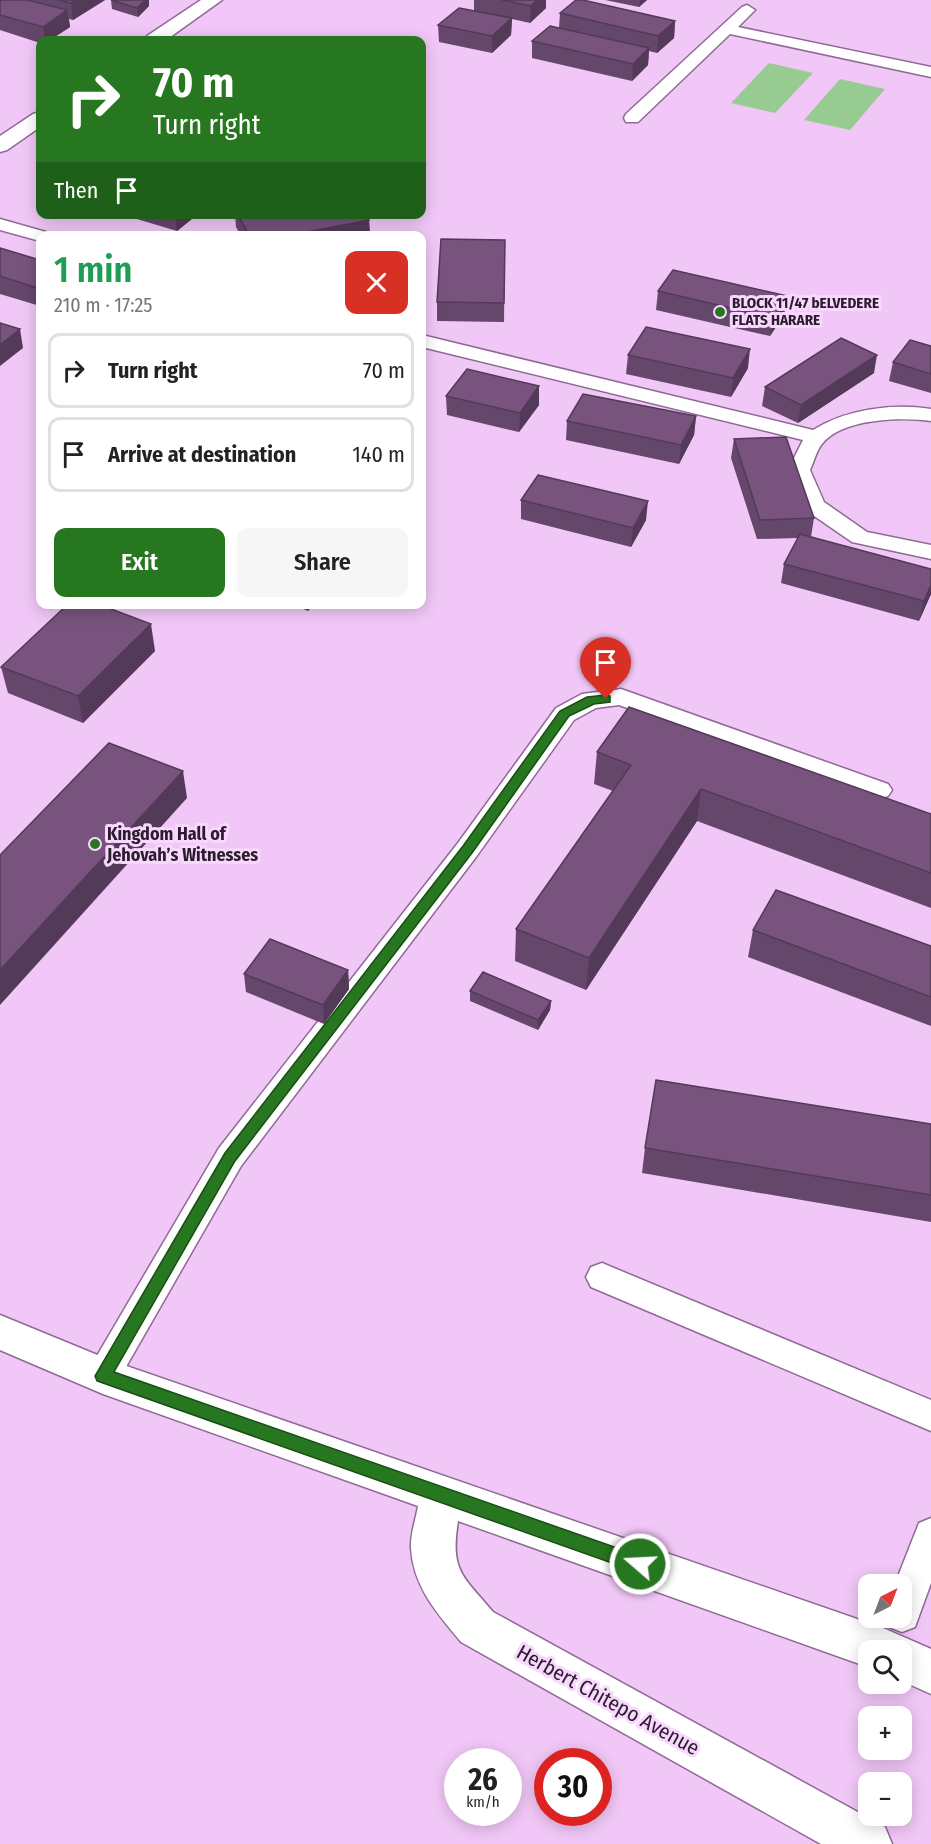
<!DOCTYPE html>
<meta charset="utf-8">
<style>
:root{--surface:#fff;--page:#f6f6f6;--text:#222;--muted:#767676;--line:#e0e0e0;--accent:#267720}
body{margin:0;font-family:"Fira Sans Condensed",sans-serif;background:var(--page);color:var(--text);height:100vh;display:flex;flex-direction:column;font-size:22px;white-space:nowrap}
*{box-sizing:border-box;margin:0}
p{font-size:20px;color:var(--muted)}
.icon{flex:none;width:33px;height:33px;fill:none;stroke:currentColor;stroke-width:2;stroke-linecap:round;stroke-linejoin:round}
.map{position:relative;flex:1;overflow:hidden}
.sheet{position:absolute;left:36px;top:231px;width:390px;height:378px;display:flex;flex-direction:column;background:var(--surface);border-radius:12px;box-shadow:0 3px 15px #0003}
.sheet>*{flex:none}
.hud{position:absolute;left:36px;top:36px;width:390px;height:183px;border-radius:12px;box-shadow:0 3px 15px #0003;background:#267720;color:#fff;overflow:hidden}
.needle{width:39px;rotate:42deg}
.fabs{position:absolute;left:858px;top:1574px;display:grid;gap:12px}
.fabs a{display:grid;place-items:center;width:54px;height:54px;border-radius:12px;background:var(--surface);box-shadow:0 3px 15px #0003;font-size:30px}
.speed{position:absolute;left:444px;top:1748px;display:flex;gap:12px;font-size:30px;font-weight:700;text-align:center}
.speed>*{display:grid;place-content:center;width:78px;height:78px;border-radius:50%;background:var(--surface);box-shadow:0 3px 15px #0003;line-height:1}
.speed small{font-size:15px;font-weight:400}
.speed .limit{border:9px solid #d22;background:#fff;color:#111}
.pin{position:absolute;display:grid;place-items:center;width:51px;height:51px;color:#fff;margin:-62px -26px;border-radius:50% 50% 50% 0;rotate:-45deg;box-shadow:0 0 6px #0007}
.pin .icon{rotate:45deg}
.me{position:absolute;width:66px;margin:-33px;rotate:289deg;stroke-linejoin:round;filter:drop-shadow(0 0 4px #0008)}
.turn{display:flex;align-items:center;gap:21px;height:126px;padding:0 18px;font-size:27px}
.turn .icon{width:78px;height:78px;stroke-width:2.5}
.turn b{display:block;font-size:42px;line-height:51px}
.then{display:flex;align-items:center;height:57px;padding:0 18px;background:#0003;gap:12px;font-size:22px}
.round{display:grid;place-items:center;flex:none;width:63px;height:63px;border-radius:12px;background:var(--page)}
.summary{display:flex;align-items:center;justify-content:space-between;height:102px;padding:0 18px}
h1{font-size:36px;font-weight:600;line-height:45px;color:#1e9e55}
.button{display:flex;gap:12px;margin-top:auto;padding:12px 18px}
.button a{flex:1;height:69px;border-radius:12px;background:var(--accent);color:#fff;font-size:24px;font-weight:600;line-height:69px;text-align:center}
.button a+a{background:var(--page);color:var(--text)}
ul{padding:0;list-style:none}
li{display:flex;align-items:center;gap:18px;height:75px;margin:0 12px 9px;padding:0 6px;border:3px solid var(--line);border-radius:12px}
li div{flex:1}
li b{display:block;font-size:22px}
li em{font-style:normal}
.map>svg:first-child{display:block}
</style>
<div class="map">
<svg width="931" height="1844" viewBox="0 0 931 1844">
<rect width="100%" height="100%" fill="#f1c7f7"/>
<g fill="#98cb92">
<path d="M 769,63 L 813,73 L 775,113 L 731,103 Z"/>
<path d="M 840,79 L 885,89 L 850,130 L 804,120 Z"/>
</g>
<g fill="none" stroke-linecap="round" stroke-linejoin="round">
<defs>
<g id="lane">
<path d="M 747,5 L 755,10 L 738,27 L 931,67 L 931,77 L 730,34 L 638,122 L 626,122 L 624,118 L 626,114 L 742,7 Z"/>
<path d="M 0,219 L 46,232 L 49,236 L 40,236 L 40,241 L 0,230 Z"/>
<path d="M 422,335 L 813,430 C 847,409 892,403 931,409 L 931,421 C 902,417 842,418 822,444 C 816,451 814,462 810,470 L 824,502 L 867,532 L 931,545 L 931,559 L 852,542 L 807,511 L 788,470 L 803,440 L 422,347 Z"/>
<path d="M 621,689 L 888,784 L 892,790 L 888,796 L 879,799 L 870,796 L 619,705 L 596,708 L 574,720 L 476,857 L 241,1166 L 115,1386 L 103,1391 L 91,1386 L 87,1376 L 91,1366 L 219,1148 L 458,843 L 556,708 L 582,694 Z"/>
<path d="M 602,1263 L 931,1400 L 931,1431 L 591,1287 L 586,1277 L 591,1267 Z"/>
<path d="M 931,1518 L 931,1583 L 915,1627 L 902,1632 L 889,1627 L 885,1617 L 902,1617 L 902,1584 L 895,1584 L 919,1523 Z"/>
</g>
<g id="street">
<path d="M 201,0 L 222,0 L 166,40 L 145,40 L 147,36 Z"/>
<path d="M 40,112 L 40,127 L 7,150 L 0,152 L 0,136 L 33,114 Z"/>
<path d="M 0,1315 L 112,1361 L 883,1628 L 931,1649 L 931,1694 L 902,1681 L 902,1650 L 868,1650 L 868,1667 L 458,1521 C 450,1571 462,1575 493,1612 L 885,1827 L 892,1844 L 821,1844 L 461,1642 C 438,1614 413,1587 411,1548 C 410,1535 416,1519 418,1506 L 103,1394 L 0,1350 Z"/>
</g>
</defs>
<use href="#lane" stroke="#8f6a95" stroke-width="3"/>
<use href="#street" stroke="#8f6a95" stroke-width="3"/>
<use href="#lane" fill="#fff" fill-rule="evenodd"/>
<use href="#street" fill="#fff" fill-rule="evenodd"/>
</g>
<g fill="#66476c">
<path d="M 0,0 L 105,0 L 73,20 L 69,19 L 70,27 L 50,40 L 40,40 L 40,43 L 0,30 Z"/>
<path d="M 111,0 L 149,6 L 138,17 L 112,9 Z"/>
<path d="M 474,0 L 546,0 L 546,8 L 530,23 L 512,19 L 511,35 L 492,53 L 439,42 L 438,25 L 474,11 Z"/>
<path d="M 605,0 L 647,0 L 639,7 Z"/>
<path d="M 560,13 L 675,21 L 674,38 L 657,53 L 649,51 L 648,65 L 632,81 L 532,58 L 532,41 L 559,28 Z"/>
<path d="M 120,214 L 198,214 L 177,231 Z"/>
<path d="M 235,214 L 365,214 L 369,220 L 370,236 L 241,236 L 236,227 Z"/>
<path d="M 505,240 L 504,322 L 437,321 L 437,302 Z"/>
<path d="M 0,249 L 40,260 L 40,306 L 0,294 Z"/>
<path d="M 658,291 L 787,296 L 784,315 L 770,336 L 656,310 Z"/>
<path d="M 931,346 L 931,393 L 889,381 L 893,362 Z"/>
<path d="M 628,355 L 748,368 L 731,397 L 626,374 Z"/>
<path d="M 874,373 L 798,423 L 762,406 L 765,387 Z"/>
<path d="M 446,396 L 539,405 L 519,432 L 447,415 Z"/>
<path d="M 696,416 L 694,435 L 679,464 L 566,440 L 567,421 Z"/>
<path d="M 734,439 L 814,518 L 811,537 L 931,569 L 931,594 L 919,621 L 781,583 L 784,564 L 799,538 L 757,539 L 731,458 Z"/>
<path d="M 521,500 L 646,520 L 631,547 L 521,519 Z"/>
<path d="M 291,604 L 314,604 L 308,611 Z"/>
<path d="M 155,651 L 83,723 L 8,693 L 1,667 Z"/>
<path d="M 597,752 L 931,814 L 931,908 L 697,821 L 586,990 L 515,961 L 516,929 L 613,791 L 594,784 Z"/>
<path d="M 753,930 L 931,946 L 931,1026 L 748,957 Z"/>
<path d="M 348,970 L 349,989 L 324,1024 L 246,992 L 244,974 Z"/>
<path d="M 470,991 L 551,1001 L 550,1010 L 538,1030 L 470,1001 Z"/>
<path d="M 931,1124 L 931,1222 L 642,1173 L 645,1148 Z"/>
</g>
<g fill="#533a58">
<path d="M 76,0 L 105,0 L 73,20 L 71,3 Z"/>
<path d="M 145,0 L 149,0 L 149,6 L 138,17 L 137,8 Z"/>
<path d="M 537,0 L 546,0 L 546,8 L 530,23 L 531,6 Z"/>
<path d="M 640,0 L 647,0 L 639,7 Z"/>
<path d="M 67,10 L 70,27 L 50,40 L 45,40 L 43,27 Z"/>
<path d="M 512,18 L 511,35 L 492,53 L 492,36 Z"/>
<path d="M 675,21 L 674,38 L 657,53 L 658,36 Z"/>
<path d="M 649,48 L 648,65 L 632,81 L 633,64 Z"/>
<path d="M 175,214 L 198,214 L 177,231 Z"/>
<path d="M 369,220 L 370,236 L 286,236 Z"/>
<path d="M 787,296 L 784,315 L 770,336 L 773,318 Z"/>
<path d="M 20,329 L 23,348 L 0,366 L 0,345 Z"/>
<path d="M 750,349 L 748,368 L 731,397 L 733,378 Z"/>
<path d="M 877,355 L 874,373 L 798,423 L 801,405 Z"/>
<path d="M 539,386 L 539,405 L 519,432 L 520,413 Z"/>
<path d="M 696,416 L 694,435 L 679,464 L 681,445 Z"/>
<path d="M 648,501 L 646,520 L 631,547 L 633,528 Z"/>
<path d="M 931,585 L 931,594 L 919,621 L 924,601 Z"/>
<path d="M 308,604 L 314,604 L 308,611 Z"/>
<path d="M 151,624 L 155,651 L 83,723 L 78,696 Z"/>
<path d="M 183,771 L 187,798 L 0,1005 L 0,970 Z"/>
<path d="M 701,789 L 697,821 L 586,990 L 589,958 Z"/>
<path d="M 348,970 L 349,989 L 324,1024 L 323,1005 Z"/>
<path d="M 551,1001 L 550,1010 L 538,1030 L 538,1020 Z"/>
</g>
<g fill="#77537d" stroke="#533a58" stroke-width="1.5">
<path d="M 0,0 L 27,0 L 67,10 L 43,27 L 0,15 Z"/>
<path d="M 57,0 L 76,0 L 71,3 Z"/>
<path d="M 111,0 L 145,0 L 137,8 Z"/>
<path d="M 502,0 L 537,0 L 531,6 Z"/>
<path d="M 576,0 L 583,0 L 675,21 L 658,36 L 560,13 Z"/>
<path d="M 459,8 L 512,18 L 492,36 L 438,25 Z"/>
<path d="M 550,26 L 649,48 L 633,64 L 532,41 Z"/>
<path d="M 237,214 L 365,214 L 369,220 L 286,236 L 250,236 Z"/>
<path d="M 441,239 L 505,240 L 504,303 L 437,302 Z"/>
<path d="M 0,248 L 40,260 L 40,289 L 0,276 Z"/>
<path d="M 673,270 L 787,296 L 773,318 L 658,291 Z"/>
<path d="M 0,323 L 20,329 L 0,345 Z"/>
<path d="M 646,327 L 750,349 L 733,378 L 628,355 Z"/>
<path d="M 841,338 L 877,355 L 801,405 L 765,387 Z"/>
<path d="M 910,340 L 931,346 L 931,374 L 893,362 Z"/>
<path d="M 467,369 L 539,386 L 520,413 L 446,396 Z"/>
<path d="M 583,394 L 696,416 L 681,445 L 567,421 Z"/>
<path d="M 786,437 L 814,518 L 760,520 L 734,439 Z"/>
<path d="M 538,475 L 648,501 L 633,528 L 521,500 Z"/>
<path d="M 800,534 L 931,569 L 931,585 L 924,601 L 784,564 Z"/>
<path d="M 68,604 L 98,604 L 151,624 L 78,696 L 1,667 Z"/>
<path d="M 629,707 L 931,814 L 931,873 L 701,789 L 589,958 L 516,929 L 631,765 L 597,752 Z"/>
<path d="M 109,743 L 183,771 L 0,970 L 0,855 Z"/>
<path d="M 776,890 L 931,946 L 931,997 L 753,930 Z"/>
<path d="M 270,939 L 348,970 L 323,1005 L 244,974 Z"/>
<path d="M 483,972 L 551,1001 L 538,1020 L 470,991 Z"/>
<path d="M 656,1080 L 931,1124 L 931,1195 L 645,1148 Z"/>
</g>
<path fill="#267720" stroke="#194d15" stroke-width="1.5" d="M 606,695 L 610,696 L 610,702 L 594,704 L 569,716 L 472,853 L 235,1161 L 114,1372 L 640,1556 L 646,1558 L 649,1564 L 646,1570 L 640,1573 L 103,1383 L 97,1381 L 95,1376 L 225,1153 L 463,846 L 560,711 L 587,697 Z"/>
<g fill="#267720" stroke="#f9d8fe" stroke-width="2">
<circle cx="720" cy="312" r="6"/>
<circle cx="95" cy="844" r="6"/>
</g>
<g text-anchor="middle" stroke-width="6" stroke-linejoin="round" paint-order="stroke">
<g font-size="15" font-weight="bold" fill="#2c1d2e" stroke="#f9d8fe" text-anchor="start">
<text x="732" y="308">BLOCK 11/47 bELVEDERE<tspan x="732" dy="17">FLATS HARARE</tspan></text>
</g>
<g font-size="18" font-weight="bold" fill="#2c1d2e" stroke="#f9d8fe" text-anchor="start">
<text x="107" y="840">Kingdom Hall of<tspan x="107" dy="21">Jehovah’s Witnesses</tspan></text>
</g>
<g font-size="21" fill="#2c1d2e" stroke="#f9d8fe">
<text transform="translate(608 1700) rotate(29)" y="7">Herbert Chitepo Avenue</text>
</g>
</g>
</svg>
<div class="fabs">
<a><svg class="needle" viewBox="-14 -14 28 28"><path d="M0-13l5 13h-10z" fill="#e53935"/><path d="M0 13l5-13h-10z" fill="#767676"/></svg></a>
<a><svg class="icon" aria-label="search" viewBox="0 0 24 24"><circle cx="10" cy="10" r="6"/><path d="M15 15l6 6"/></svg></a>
<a>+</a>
<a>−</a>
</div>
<div class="speed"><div>26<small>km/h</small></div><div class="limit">30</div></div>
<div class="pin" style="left:606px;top:699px;background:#d93025"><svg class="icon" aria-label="arrive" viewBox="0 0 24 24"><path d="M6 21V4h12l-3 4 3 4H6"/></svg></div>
<svg class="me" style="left:640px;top:1564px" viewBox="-20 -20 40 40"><circle r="17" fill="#267720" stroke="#fff" stroke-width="3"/><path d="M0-11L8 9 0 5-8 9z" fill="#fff"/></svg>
<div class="hud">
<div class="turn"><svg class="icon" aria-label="right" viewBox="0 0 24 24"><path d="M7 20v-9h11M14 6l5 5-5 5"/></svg><div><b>70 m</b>Turn right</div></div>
<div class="then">Then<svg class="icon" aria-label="arrive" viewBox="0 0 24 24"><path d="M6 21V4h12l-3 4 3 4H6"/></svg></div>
</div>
<section class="sheet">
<div class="summary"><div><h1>1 min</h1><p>210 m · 17:25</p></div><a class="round" style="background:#d93025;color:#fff"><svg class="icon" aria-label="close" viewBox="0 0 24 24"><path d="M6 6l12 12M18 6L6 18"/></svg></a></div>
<ul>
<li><svg class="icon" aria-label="right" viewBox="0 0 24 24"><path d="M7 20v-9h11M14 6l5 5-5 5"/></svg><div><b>Turn right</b></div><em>70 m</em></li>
<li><svg class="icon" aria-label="arrive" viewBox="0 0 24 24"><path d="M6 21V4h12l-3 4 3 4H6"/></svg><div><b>Arrive at destination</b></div><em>140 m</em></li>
</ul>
<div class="button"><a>Exit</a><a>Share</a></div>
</section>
</div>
